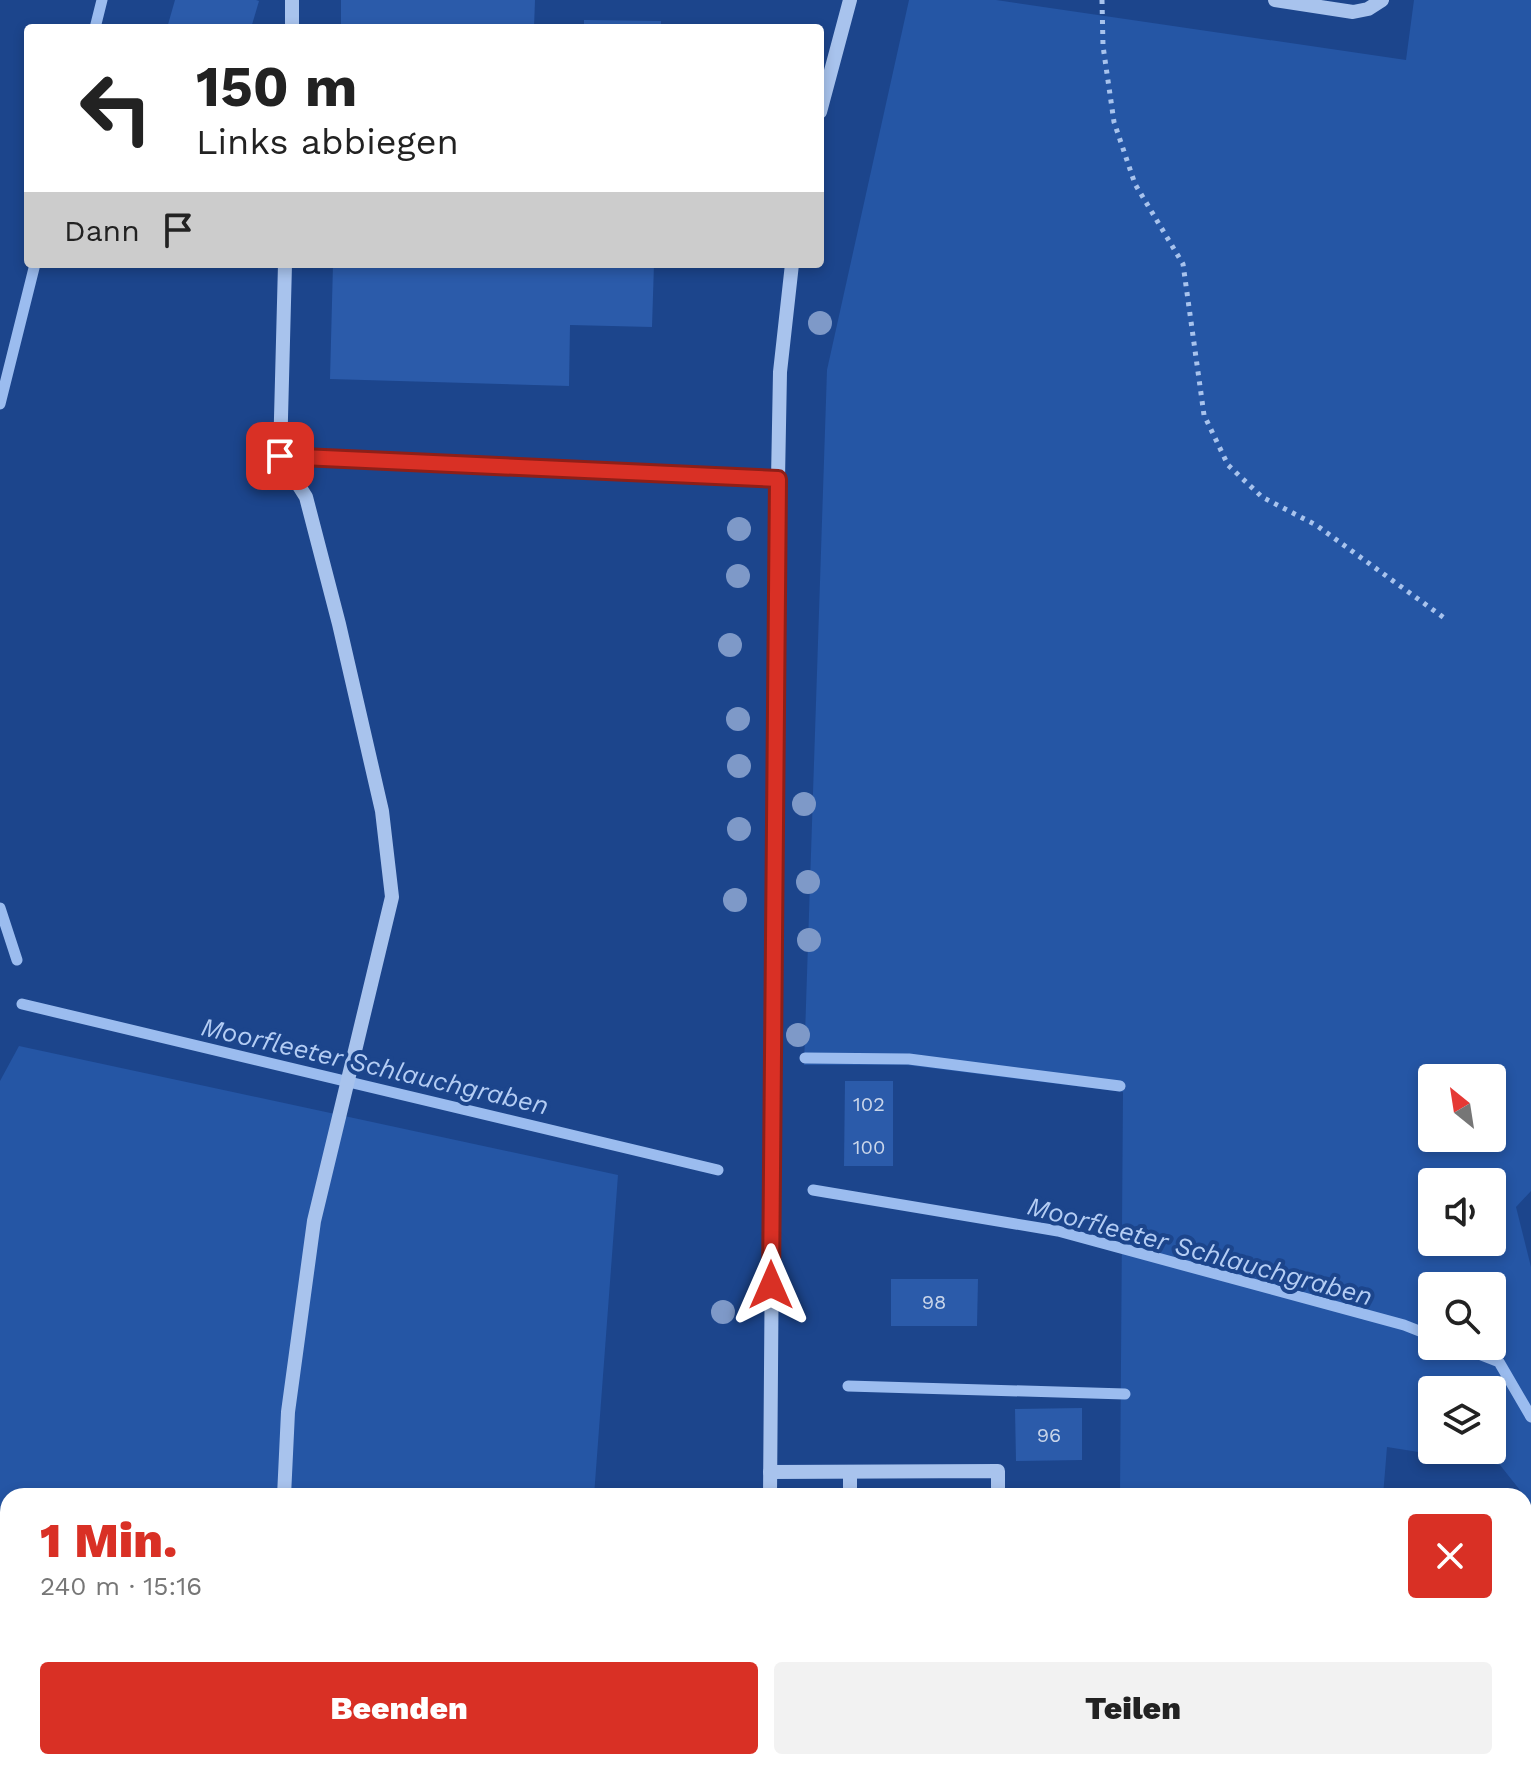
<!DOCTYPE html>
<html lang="de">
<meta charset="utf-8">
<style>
:root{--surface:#fff;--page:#f2f2f2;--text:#222;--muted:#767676;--accent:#d93025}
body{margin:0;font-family:"Work Sans",sans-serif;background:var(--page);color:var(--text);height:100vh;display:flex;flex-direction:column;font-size:30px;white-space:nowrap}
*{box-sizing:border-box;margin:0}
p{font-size:26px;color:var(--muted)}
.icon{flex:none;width:44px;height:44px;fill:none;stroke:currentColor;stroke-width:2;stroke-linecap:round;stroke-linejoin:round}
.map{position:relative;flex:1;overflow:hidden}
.side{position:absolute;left:0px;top:1488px;width:1532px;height:282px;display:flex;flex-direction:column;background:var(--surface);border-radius:24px 24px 0 0;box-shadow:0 4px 12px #0003}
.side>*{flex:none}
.hud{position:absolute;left:24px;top:24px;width:800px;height:244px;border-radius:8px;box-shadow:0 4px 12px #0003;background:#fff;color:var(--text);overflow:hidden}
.needle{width:52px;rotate:330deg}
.fabs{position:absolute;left:1418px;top:1064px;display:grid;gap:16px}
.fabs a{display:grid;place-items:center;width:88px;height:88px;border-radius:8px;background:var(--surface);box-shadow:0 4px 12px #0003;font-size:40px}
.pin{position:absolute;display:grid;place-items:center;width:68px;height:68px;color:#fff;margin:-34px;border-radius:16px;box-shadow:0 4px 12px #0006}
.me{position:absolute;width:88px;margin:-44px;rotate:0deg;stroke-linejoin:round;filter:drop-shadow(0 0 6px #0008)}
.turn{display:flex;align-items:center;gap:28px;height:168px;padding:0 40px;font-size:36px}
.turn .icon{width:104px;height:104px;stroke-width:2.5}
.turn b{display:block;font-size:56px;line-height:68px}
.then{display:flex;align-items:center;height:76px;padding:0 40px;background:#0003;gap:16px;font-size:30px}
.round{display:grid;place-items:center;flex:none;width:84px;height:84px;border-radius:8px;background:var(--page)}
.head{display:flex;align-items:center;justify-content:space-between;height:136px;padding:0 40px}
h1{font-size:48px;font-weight:800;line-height:60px;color:var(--accent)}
.button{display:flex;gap:16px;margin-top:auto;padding:16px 40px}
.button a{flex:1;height:92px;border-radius:8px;background:var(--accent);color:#fff;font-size:32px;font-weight:800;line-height:92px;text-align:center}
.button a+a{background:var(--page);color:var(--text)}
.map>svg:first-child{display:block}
</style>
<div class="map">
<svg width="1531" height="1769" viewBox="0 0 1531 1769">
<rect width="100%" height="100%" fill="#1c458c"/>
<g fill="#2556a5" fill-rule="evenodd">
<path d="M 909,0 L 996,0 L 1406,60 L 1414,0 L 1531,0 L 1531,1191 L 1516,1207 L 1531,1267 L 1531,1504 L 1500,1465 L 1387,1447 L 1383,1496 L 1120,1496 L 1123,1092 L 906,1065 L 804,1065 L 827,370 ZM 1432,1078 L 1492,1078 L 1492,1138 L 1432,1138 ZM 1432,1182 L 1492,1182 L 1492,1242 L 1432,1242 ZM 1432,1286 L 1492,1286 L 1492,1346 L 1432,1346 ZM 1432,1390 L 1492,1390 L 1492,1450 L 1432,1450 Z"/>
<path d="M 19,1046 L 618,1175 L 594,1496 L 8,1496 L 8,1762 L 574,1762 L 573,1769 L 0,1769 L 0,1081 Z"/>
</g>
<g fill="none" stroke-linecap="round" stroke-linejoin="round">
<g stroke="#9bbcef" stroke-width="11">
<path d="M 95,28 L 102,0"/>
<path d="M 0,404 L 35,264"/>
<path d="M 0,908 L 17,960"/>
<path d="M 22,1004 L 718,1170"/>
<path d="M 805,1058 L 909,1059 L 1120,1086"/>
<path d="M 813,1190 L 1058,1231 L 1404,1325 L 1432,1336"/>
<path d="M 1458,1346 L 1499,1362 L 1531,1417"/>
<path d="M 848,1386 L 1125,1394"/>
</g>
</g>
<g fill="#2b5baa">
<path d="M 175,0 L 256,0 L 259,1 L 251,28 L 167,28 Z"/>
<path d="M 341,0 L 535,0 L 534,28 L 341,28 Z"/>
<path d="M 584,20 L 661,21 L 661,28 L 584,28 Z"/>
<path d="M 333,264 L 654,264 L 652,327 L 570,325 L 569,386 L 330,379 Z"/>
<path d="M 845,1081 L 893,1081 L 893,1166 L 844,1166 Z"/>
<path d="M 891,1279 L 978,1279 L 977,1326 L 891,1326 Z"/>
<path d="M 1082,1408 L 1082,1460 L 1016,1461 L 1015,1409 Z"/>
<path d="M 885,1490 L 990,1493 L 989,1496 L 885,1496 Z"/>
</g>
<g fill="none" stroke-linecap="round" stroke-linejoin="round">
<path stroke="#a8c3ed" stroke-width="5" stroke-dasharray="4 6" stroke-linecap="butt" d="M 1102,0 L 1103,46 L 1114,122 L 1135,184 L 1183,264 L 1204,415 L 1228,465 L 1262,497 L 1316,525 L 1447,620"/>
<g stroke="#a8c3ed" stroke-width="14">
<path d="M 1275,0 L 1353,12 L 1368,9 L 1382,0"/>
<path d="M 292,28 L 292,0"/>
<path d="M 820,112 L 850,0"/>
<path d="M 285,264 L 280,456 L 778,479"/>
<path d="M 280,456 L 306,497 L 339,624 L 382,811 L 392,897 L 314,1221 L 288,1412 L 284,1496"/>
<path d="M 770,1472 L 998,1471 L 998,1496"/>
<path d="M 770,1496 L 778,479 L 780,372 L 792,264"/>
<path d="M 850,1496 L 850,1472"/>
<path d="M 1524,1625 L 1531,1616"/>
<path d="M 933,1762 L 1028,1769"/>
<path d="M 272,1769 L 272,1762"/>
<path d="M 675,1769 L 678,1762"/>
<path d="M 768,1769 L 768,1762"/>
<path d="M 1408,1769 L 1416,1762"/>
</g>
</g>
<g fill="#7e99c8">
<circle cx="820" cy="323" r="12"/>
<circle cx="739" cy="529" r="12"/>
<circle cx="738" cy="576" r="12"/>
<circle cx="730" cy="645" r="12"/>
<circle cx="738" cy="719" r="12"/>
<circle cx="739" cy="766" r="12"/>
<circle cx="804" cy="804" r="12"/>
<circle cx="739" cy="829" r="12"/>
<circle cx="808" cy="882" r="12"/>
<circle cx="735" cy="900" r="12"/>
<circle cx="809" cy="940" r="12"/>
<circle cx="798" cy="1035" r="12"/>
<circle cx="723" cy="1312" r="12"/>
</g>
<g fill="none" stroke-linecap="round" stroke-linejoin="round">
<defs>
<path id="route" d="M 280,456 L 778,479 L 771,1285"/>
</defs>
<use href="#route" stroke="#8d1f18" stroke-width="20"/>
<use href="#route" stroke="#d93025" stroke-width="14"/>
</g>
<g text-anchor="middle" stroke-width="8" stroke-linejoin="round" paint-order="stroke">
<g font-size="20" fill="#cad6ea">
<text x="869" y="1111">102</text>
<text x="869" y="1154">100</text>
<text x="934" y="1309">98</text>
<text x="1049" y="1442">96</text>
</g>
<g font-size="26" font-style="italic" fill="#b4cdf4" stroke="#1c458c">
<text transform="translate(375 1066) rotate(13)" y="9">Moorfleeter Schlauchgraben</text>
<text transform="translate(1200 1251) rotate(15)" y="9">Moorfleeter Schlauchgraben</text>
</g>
</g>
</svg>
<div class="fabs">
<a><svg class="needle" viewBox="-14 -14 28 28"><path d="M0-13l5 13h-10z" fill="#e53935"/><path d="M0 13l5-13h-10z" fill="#767676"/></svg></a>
<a><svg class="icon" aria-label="sound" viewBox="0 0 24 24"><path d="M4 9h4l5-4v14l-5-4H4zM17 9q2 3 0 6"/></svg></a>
<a><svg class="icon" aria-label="search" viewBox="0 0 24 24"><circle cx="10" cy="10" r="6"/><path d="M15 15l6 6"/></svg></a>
<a><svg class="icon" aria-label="layers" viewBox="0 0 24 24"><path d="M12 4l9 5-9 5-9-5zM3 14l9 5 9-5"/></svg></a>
</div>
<div class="pin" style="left:280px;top:456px;background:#d93025"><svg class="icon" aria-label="arrive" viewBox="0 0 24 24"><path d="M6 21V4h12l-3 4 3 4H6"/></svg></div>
<svg class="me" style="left:771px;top:1285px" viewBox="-20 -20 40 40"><path d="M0-17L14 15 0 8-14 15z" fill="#d93025" stroke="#fff" stroke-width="4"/></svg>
<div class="hud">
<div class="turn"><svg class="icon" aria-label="left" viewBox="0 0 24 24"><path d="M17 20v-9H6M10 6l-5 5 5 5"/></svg><div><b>150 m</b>Links abbiegen</div></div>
<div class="then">Dann<svg class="icon" aria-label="arrive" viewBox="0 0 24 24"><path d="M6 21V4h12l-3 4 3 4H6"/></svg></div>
</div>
<section class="side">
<div class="head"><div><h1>1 Min.</h1><p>240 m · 15:16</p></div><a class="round" style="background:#d93025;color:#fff"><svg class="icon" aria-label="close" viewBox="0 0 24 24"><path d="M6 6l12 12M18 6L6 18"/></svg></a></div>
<div class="button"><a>Beenden</a><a>Teilen</a></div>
</section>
</div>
